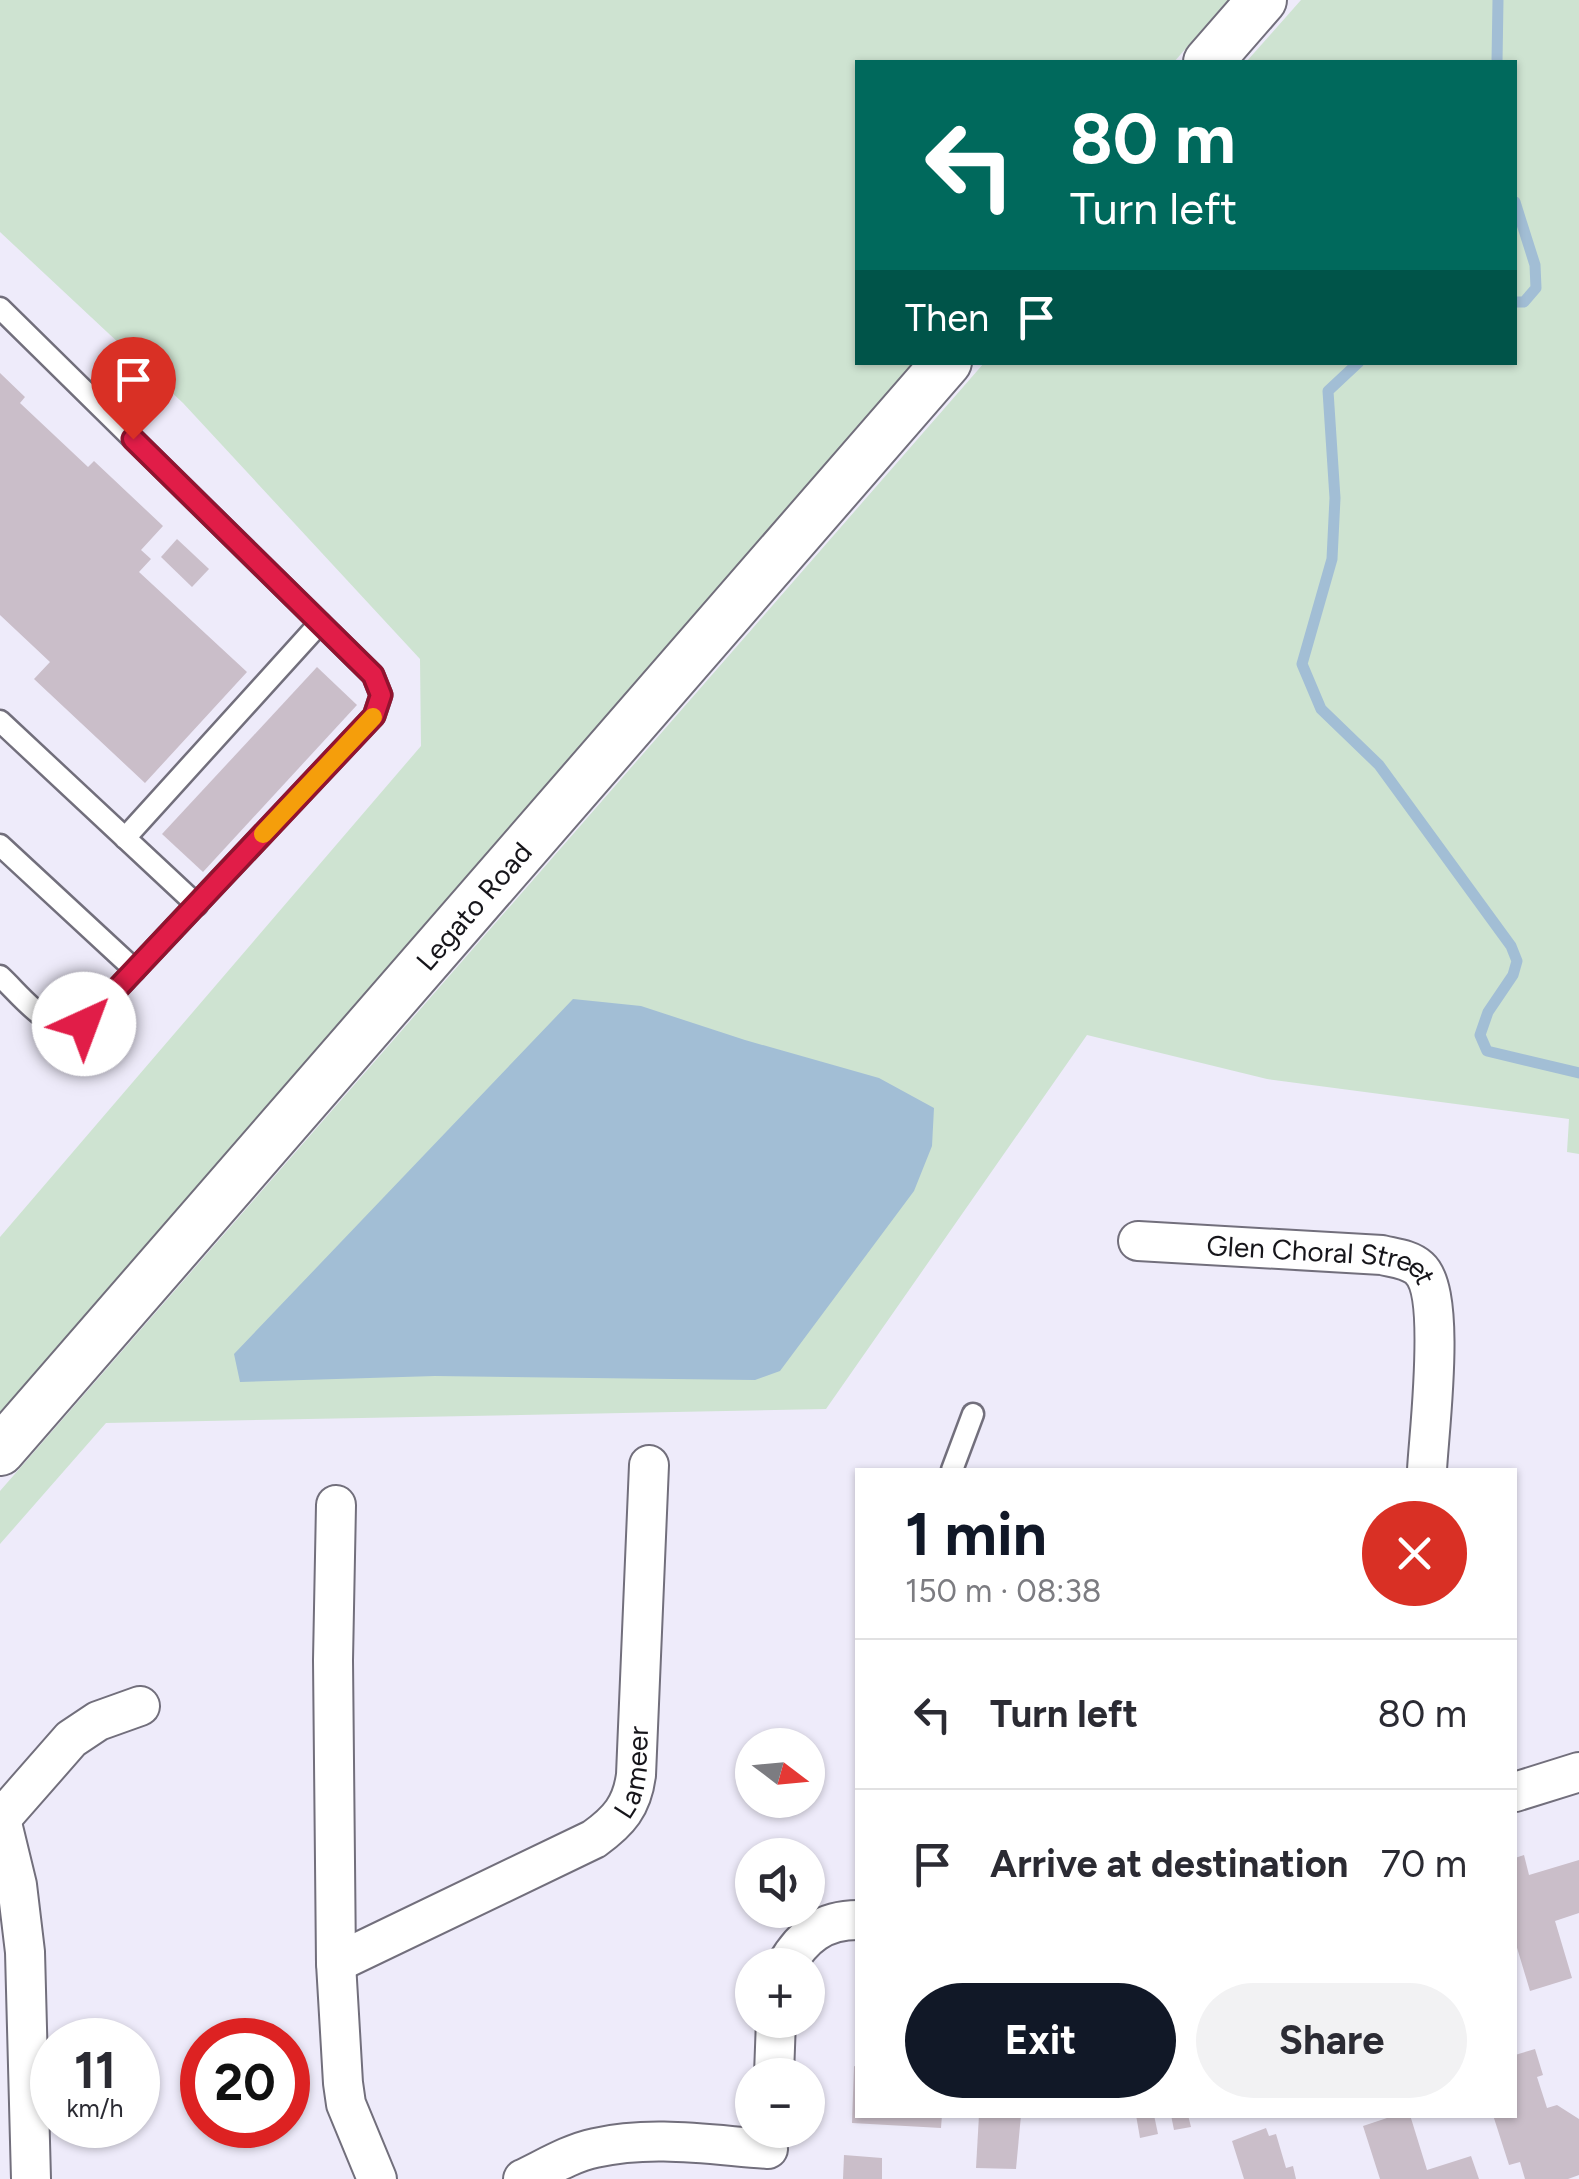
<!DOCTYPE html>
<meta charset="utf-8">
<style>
:root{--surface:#fff;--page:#f2f2f3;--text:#2b2b33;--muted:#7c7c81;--line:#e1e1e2;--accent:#111827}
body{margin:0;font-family:Figtree,sans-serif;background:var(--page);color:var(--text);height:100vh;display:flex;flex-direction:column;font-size:38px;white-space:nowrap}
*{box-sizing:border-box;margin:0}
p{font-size:32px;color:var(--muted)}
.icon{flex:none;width:55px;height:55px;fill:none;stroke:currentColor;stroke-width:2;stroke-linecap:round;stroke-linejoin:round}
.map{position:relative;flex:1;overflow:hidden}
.sheet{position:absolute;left:855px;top:1468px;width:662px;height:650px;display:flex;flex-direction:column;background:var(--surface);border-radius:0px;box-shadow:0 2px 8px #0004}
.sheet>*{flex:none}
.guide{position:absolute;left:855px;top:60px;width:662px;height:305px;border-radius:0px;box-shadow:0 2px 8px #0004;background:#00695c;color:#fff;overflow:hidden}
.needle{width:65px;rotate:106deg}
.buttons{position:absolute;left:735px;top:1728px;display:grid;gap:20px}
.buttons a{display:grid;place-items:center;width:90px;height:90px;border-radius:50%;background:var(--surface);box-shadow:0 2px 8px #0004;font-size:50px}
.speed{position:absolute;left:30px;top:2018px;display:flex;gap:20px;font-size:50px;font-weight:700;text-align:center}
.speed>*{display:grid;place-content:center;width:130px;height:130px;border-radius:50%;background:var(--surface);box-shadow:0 2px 8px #0004;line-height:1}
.speed small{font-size:25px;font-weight:400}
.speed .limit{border:15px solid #d22;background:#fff;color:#111}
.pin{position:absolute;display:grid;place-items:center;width:85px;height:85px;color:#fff;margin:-102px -42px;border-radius:50% 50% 50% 0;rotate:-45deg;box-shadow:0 0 10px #0007}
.pin .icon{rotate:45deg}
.me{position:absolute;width:110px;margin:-55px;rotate:43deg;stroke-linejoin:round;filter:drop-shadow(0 0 8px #0008)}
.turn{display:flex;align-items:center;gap:35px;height:210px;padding:0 50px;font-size:45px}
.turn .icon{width:130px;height:130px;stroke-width:2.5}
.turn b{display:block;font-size:70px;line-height:85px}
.then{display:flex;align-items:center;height:95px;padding:0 50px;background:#0003;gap:20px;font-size:38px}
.round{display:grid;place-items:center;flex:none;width:105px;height:105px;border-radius:52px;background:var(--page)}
.summary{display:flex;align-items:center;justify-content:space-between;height:170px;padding:0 50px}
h1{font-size:60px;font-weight:700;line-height:75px;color:var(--accent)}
.primary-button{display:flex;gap:20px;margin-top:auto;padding:20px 50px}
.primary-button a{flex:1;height:115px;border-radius:60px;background:var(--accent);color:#fff;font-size:40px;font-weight:700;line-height:115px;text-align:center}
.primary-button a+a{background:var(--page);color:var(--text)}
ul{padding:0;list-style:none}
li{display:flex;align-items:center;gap:30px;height:150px;padding:0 50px;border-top:2px solid var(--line)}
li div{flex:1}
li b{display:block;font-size:38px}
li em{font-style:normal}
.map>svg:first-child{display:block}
</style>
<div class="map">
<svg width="1579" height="2179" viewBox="0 0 1579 2179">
<rect width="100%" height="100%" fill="#eeebfa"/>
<g fill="#cee3d1">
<path d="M 0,0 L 1228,0 L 1174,62 L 858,62 L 858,362 L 914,363 L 0,1417 L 0,1237 L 421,746 L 420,659 L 183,403 L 0,232 Z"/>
<path d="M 1301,0 L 1579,0 L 1579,1154 L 1567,1152 L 1569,1119 L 1267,1079 L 1087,1035 L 826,1409 L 106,1423 L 0,1544 L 0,1491 L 984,363 L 1515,362 L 1515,62 L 1246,62 Z"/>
</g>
<path fill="#a2bed5" d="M 573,999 L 641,1006 L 745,1040 L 879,1078 L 934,1108 L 932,1146 L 914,1191 L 780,1371 L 755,1380 L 435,1376 L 240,1382 L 234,1354 Z"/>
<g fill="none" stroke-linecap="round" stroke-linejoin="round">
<g stroke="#a2bed5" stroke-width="11">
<path d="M 1497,62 L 1498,0"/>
<path d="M 1515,202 L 1535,265 L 1536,288 L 1524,302 L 1515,302"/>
<path d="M 1359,362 L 1328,391 L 1335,498 L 1332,559 L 1302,664 L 1321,709 L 1379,765 L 1511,946 L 1517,961 L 1513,975 L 1488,1012 L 1480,1035 L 1487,1051 L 1579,1073"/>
</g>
</g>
<g fill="#cabec9">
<path d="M 0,373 L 25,397 L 20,403 L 88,467 L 94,461 L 163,526 L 141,550 L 151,559 L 139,572 L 247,672 L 145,783 L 34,679 L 50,662 L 0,615 Z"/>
<path d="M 177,539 L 209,569 L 192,587 L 161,557 Z"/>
<path d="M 317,667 L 357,705 L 203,872 L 162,834 Z"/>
<path d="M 1524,1855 L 1529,1875 L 1579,1860 L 1579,1913 L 1555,1921 L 1572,1978 L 1530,1991 L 1515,1941 L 1515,1858 Z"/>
<path d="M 1535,2049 L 1543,2075 L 1537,2077 L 1547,2108 L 1557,2105 L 1579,2119 L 1579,2175 L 1568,2179 L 1525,2179 L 1520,2162 L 1509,2165 L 1493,2115 L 1515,2115 L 1515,2055 Z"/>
<path d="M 854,2066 L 858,2067 L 858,2115 L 942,2115 L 941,2128 L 852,2123 Z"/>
<path d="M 979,2115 L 1021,2115 L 1016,2169 L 976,2168 Z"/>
<path d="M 1136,2115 L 1154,2115 L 1158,2134 L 1140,2138 Z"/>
<path d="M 1171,2115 L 1188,2115 L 1191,2127 L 1174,2130 Z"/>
<path d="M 1396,2115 L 1410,2115 L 1427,2170 L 1471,2156 L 1479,2179 L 1380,2179 L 1363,2126 Z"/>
<path d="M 1266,2128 L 1269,2136 L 1276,2134 L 1286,2168 L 1293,2166 L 1296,2179 L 1244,2179 L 1232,2141 Z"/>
<path d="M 844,2155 L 882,2158 L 882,2179 L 843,2179 Z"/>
</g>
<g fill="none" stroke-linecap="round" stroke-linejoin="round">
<defs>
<g id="service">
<path d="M 0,308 L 373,675 L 381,695 L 374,716 L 84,1024 C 50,1037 23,997 0,976"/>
<path d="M 0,721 L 197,905"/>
<path d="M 125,838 L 320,623"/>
<path d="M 0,845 L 135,970"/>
<path d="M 952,1470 L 973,1414"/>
</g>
<g id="minor">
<path id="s1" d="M 1138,1241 L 1382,1255 C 1394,1258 1409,1259 1419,1268 C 1447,1293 1429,1430 1427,1470"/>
<path d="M 336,1505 L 333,1660 L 336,1963 L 343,2083 L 346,2104 L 377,2179"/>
<path d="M 1515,1792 L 1579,1772"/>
<path d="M 1,1819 L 17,1885 L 25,1952 L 31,2179"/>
<path d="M 0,1820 L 71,1739 L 98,1721 L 140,1706"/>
<path id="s2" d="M 336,1963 L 594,1839 C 619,1821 632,1806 636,1775 L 649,1465"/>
<path d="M 786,1965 C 803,1936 823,1920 858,1920"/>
<path d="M 774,2075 L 776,2020"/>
<path d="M 523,2179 C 546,2168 571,2153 595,2148 C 652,2135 711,2145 768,2149"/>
</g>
<g id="tertiary">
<path d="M 1208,62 L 1262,0"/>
<path id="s3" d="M 0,1451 L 947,362"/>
</g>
</defs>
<use href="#service" stroke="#726f7c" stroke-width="25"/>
<use href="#minor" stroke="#726f7c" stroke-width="42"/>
<use href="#tertiary" stroke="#726f7c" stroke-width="52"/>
<use href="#service" stroke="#fff" stroke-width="20"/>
<use href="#minor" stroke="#fff" stroke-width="38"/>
<use href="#tertiary" stroke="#fff" stroke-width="48"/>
</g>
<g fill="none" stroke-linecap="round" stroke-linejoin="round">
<defs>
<path id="route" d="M 84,1024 L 374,716 L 381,695 L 373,675 L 133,439"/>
</defs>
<use href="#route" stroke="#92132f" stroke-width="25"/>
<use href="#route" stroke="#e11d48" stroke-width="18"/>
<path stroke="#f59e0b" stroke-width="18" d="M 263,834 L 373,717"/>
</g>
<g text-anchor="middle" stroke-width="8" stroke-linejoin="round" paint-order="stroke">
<g font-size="28" fill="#16151a" stroke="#fff">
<text dy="10" stroke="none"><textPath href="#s3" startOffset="722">Legato Road</textPath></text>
<text dy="10" stroke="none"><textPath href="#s1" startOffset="185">Glen Choral Street</textPath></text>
<text dy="10" stroke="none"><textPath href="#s2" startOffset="368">Lameer</textPath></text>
</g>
</g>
</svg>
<div class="buttons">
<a><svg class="needle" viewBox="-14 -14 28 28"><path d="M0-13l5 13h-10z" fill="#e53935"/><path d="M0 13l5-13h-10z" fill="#7c7c81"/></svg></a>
<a><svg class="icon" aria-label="sound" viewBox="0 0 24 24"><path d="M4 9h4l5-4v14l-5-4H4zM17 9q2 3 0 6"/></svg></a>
<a>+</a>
<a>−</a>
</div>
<div class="speed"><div>11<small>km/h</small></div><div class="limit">20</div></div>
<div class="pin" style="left:133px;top:439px;background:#d93025"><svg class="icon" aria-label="arrive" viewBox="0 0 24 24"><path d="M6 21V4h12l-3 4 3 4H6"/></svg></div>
<svg class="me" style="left:84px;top:1024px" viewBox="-20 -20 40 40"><circle r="19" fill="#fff"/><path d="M0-13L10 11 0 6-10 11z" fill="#e11d48"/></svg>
<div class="guide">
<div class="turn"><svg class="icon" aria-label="left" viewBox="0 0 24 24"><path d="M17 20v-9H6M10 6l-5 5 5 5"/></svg><div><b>80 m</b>Turn left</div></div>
<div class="then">Then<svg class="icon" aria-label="arrive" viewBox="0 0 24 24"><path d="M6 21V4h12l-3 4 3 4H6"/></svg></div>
</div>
<section class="sheet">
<div class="summary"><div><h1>1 min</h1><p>150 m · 08:38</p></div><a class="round" style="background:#d93025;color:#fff"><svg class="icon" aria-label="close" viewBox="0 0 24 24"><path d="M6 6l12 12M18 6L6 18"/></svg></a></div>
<ul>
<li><svg class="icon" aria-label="left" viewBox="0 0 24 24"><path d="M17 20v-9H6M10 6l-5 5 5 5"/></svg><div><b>Turn left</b></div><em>80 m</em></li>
<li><svg class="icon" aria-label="arrive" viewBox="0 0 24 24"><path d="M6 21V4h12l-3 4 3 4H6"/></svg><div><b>Arrive at destination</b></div><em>70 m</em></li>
</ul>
<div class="primary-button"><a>Exit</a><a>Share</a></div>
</section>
</div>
